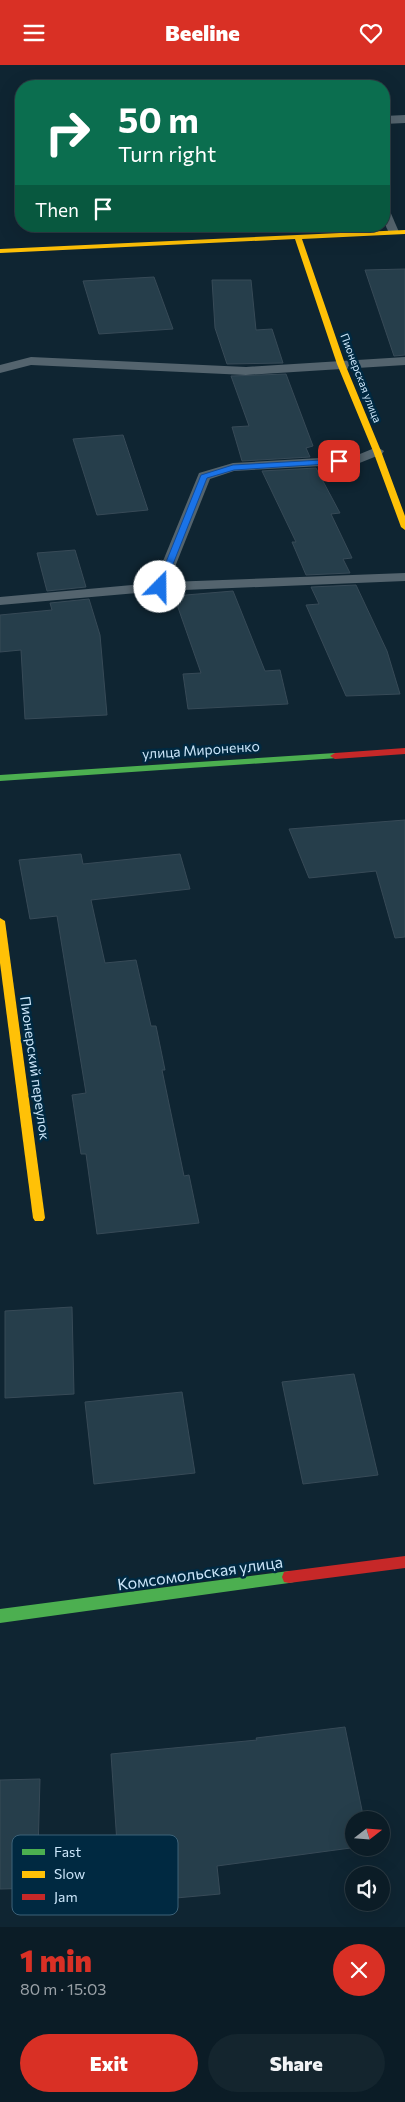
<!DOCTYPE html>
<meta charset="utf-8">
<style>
:root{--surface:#0b1c26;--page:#14252e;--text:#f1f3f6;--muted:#9aa1a7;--line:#2b3a43;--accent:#d93025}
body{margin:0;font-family:Commissioner,sans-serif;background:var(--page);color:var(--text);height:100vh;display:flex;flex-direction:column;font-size:19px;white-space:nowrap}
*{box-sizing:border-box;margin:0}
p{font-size:16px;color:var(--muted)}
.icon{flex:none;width:28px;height:28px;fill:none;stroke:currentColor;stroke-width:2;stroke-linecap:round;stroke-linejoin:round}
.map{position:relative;height:1862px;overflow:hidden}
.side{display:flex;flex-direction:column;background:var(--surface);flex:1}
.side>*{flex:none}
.banner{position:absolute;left:15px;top:15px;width:375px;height:152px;border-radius:20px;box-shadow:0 5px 20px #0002,0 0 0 1px var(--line);background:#0b6e4f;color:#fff;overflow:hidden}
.needle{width:32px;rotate:73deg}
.controls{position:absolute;left:345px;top:1746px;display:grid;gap:10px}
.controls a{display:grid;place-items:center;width:45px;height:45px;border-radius:50%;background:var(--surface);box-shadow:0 5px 20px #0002,0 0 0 1px var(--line);font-size:25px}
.pin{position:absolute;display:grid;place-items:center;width:42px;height:42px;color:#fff;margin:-21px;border-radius:10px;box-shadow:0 2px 8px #0006}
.me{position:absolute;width:55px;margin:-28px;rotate:22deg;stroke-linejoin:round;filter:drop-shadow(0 0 4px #0008)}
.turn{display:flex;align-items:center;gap:18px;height:105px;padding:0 20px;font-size:22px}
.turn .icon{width:65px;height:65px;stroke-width:2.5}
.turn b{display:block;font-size:35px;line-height:42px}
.then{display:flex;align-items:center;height:48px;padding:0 20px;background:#0003;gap:10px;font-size:19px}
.round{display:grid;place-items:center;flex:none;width:52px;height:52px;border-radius:26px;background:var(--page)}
.head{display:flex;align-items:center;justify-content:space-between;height:85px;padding:0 20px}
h1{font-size:30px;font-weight:800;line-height:38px;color:var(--accent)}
.action{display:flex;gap:10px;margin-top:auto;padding:10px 20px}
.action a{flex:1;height:58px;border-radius:30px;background:var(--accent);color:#fff;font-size:20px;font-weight:800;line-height:58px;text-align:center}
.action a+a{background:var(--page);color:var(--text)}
header{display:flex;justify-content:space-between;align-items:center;height:65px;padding:0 20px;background:var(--accent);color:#fff;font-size:22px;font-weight:800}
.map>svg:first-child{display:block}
</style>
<header><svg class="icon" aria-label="menu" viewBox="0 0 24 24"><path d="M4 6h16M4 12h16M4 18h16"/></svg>Beeline<svg class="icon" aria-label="heart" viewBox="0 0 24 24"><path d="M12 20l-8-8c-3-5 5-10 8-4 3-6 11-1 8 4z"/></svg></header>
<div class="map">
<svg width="405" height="1862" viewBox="0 0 405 1862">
<rect width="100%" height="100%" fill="#0f2532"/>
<g fill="#263e4b" stroke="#374a57">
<path d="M 405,204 L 405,290 L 394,291 L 365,205 Z"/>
<path d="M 154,212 L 173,264 L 99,269 L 83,216 Z"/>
<path d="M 212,215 L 251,215 L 256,265 L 272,264 L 283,298 L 227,299 L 215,263 Z"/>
<path d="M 286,309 L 313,381 L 306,383 L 310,392 L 242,396 L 232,362 L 249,361 L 231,311 Z"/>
<path d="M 123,370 L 148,445 L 97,450 L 73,374 Z"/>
<path d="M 316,403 L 340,448 L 331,449 L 352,493 L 343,494 L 350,508 L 306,510 L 292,477 L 296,477 L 262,406 Z"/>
<path d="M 75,485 L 86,522 L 47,526 L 37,488 Z"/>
<path d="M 356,520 L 387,586 L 400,629 L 346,631 L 306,540 L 319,539 L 311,522 Z"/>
<path d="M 233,526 L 265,606 L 280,605 L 288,639 L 188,644 L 183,609 L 201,608 L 174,531 Z"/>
<path d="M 89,534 L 100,570 L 107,650 L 25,654 L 21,585 L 0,587 L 0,550 L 52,545 L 50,538 Z"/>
<path d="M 405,755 L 405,872 L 395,873 L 376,806 L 309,813 L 289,764 Z"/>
<path d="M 81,789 L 83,799 L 180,789 L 190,824 L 91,835 L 105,898 L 136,895 L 151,961 L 156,961 L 165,1005 L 162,1005 L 184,1111 L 189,1110 L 199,1158 L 97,1169 L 86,1089 L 81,1089 L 72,1030 L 86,1028 L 57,851 L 30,854 L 19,795 Z"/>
<path d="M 72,1242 L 74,1329 L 5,1333 L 5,1246 Z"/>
<path d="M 354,1309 L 378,1410 L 303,1419 L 282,1317 Z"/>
<path d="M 182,1327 L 195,1408 L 94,1419 L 85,1337 Z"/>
<path d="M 345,1662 L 364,1755 L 354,1755 L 354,1782 L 358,1782 L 217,1801 L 220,1829 L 121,1838 L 111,1689 L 257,1675 L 256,1673 Z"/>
<path d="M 40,1714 L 37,1823 L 0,1824 L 0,1715 Z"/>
</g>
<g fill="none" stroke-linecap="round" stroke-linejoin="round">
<g fill="#54646e" fill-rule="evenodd">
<path d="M 384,141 L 389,144 L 399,167 L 398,169 L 390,169 C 384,160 383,152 384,141 Z"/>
<path d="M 31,292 L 246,302 L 405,292 L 405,300 L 246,310 L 31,300 L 0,308 L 0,300 Z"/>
<path d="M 377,382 L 384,386 L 382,389 L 357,399 L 234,406 L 210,414 L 169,517 L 405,508 L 405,516 L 160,526 L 0,540 L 0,532 L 154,518 L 199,408 L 233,398 L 355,391 Z"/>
</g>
<path fill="#54646e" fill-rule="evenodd" d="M 405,50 L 405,58 L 384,59 L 384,51 Z"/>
<g fill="#4caf50" fill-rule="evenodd">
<path d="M 335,688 L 340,691 L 338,693 L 0,716 L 0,710 Z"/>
<path d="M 289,1506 L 294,1507 L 296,1512 L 294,1517 L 289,1518 L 0,1558 L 0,1544 Z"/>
</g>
<g fill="#ffc107" fill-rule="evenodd">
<path d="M 405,165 L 405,169 L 302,174 L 345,299 L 381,386 L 405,451 L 405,465 L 401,462 L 373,386 L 337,299 L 295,174 L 0,188 L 0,184 Z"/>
<path d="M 0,853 L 5,856 L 45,1153 L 43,1156 L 35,1156 L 33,1153 L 0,898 Z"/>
</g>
<g fill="#c62828" fill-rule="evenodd">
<path d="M 405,683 L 405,689 L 335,694 L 330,691 L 335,688 Z"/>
<path d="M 405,1491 L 405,1503 L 289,1518 L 284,1517 L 282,1512 L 284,1507 L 289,1506 Z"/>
</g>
</g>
<path fill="#1a73e8" stroke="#114b97" d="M 339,394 L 342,395 L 342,398 L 234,405 L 207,413 L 164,522 L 163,524 L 157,524 L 156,522 L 201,410 L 233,400 Z"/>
<g text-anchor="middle" stroke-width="5" stroke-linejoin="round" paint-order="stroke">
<g font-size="11" fill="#cbe6fa" stroke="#002941">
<text transform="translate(361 313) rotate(69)" y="4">Пионерская улица</text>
</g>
<g font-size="14" fill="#cbe6fa" stroke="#002941">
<text transform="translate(201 685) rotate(-4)" y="5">улица Мироненко</text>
<text transform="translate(35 1003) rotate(82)" y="5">Пионерский переулок</text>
</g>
<g font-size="16" fill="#cbe6fa" stroke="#002941">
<text transform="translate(200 1508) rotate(-8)" y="6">Комсомольская улица</text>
</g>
</g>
<rect x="12" y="1770" width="166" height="80" rx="8" fill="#002941" stroke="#3d6278" stroke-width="1"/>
<rect x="22" y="1784" width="23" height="6" fill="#4caf50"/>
<rect x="22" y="1806" width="23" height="7" fill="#ffc107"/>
<rect x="22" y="1829" width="23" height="6" fill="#c62828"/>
<g font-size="14" fill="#cbe6fa">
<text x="54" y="1792">Fast</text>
<text x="54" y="1814">Slow</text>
<text x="54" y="1837">Jam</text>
</g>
</svg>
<div class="controls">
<a><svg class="needle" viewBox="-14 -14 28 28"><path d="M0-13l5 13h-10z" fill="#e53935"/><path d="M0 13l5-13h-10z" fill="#9aa1a7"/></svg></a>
<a><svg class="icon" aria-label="sound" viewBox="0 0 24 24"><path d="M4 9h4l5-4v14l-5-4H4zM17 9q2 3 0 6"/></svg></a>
</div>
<div class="pin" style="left:339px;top:396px;background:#d93025"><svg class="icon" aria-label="arrive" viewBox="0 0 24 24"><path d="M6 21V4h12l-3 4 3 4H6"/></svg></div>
<svg class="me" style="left:160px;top:522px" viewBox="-20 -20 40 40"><circle r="19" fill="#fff"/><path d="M0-13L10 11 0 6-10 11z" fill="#1a73e8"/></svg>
<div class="banner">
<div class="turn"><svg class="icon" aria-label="right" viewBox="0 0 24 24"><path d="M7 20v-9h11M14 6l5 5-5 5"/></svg><div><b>50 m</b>Turn right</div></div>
<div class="then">Then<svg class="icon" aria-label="arrive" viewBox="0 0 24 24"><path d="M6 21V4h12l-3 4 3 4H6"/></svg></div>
</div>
</div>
<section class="side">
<div class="head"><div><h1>1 min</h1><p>80 m · 15:03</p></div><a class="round" style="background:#d93025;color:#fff"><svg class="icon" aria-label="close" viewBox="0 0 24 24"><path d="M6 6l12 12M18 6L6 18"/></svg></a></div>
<div class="action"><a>Exit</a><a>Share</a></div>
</section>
